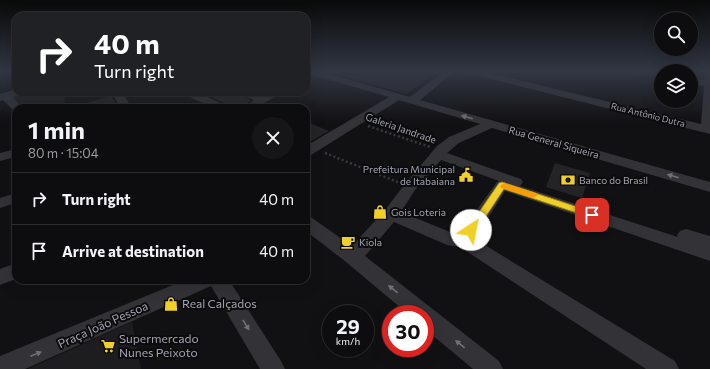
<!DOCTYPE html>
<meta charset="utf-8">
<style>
:root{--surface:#0d0c0e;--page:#161517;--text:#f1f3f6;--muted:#9a9b9e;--line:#2d2c2e}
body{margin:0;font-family:Commissioner,sans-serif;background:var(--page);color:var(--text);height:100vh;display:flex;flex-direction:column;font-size:15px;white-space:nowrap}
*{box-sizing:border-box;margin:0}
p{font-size:13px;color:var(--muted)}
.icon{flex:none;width:22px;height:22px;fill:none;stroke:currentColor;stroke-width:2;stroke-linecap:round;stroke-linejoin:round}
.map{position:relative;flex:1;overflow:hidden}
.sheet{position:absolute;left:12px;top:104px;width:298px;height:180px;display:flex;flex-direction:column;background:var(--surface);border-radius:12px;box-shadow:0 4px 16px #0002,0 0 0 1px var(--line)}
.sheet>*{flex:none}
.guide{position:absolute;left:12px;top:12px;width:298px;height:84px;border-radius:12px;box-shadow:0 4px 16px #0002,0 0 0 1px var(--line);background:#202124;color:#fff;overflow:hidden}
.controls{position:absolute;left:654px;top:12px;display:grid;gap:8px}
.controls a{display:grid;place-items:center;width:44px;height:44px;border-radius:50%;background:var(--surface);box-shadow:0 4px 16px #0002,0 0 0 1px var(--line);font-size:20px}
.speed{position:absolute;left:322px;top:305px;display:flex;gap:8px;font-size:20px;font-weight:700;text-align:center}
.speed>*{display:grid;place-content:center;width:52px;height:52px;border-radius:50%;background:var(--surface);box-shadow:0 4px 16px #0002,0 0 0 1px var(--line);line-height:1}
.speed small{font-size:10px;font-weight:400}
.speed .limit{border:6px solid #d22;background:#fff;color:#111}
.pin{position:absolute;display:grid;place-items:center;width:34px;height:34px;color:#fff;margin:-17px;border-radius:8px;box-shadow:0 2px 6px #0006}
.me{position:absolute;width:44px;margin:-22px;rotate:34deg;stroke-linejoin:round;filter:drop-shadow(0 0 3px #0008)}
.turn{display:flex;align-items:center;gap:14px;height:84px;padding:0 16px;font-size:18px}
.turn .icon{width:52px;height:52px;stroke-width:2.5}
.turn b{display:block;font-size:28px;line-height:34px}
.round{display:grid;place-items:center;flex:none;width:42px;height:42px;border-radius:21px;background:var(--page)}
.headline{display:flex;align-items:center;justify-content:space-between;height:68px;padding:0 16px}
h1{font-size:24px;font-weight:700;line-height:30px}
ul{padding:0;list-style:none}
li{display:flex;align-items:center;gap:12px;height:52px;padding:0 16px;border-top:1px solid var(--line)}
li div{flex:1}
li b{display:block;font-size:15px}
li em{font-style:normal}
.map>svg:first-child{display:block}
</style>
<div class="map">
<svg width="710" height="369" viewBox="0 0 710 369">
<rect width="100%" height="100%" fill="#111012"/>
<g fill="#1d1d1f">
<path d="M 22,92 L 77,92 L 64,95 L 66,108 L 24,108 L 10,95 Z"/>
<path d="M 132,322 L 141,369 L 28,369 Z"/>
</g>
<g fill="#242326">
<path d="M 358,71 L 438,71 L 406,94 L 346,77 Z"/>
<path d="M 200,92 L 234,92 L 251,100 L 241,108 L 235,108 Z"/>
<path d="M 111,96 L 117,106 L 111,108 L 79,108 L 79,105 Z"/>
<path d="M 306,121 L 317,126 L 329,131 L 306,144 Z"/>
<path d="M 555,163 L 590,173 L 582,198 L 546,187 Z"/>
</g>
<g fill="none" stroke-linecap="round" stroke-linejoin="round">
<g stroke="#38383e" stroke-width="2.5" stroke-dasharray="2 2.5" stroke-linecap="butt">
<path d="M 368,126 L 430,147"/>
<path d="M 325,153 L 400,183"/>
</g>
<g fill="#323237" fill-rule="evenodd">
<path d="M 306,71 L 319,71 L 410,97 L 444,71 L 455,71 L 420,100 L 710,182 L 710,192 L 492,128 L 459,143 L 447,153 L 521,179 L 523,182 L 520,186 L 678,237 L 677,235 L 680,231 L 686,229 L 710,236 L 710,261 L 505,191 L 475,239 L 675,361 L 679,369 L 646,369 L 460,247 L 447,245 L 394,222 L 365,256 L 499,361 L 503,369 L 473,369 L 425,329 L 425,314 L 408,314 L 346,262 L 306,231 L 306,216 L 312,218 L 352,246 L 385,210 L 405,184 L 437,146 L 449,137 L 480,124 L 399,100 L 311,155 L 306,156 L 306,146 L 389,97 L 306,73 ZM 441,160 L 499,181 L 497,182 L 459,234 L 455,234 L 401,212 L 415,190 Z"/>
<path d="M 465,71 L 481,71 L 701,124 L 704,86 L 691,84 L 691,78 L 704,80 L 705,71 L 710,71 L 710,134 L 467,73 Z"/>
<path d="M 636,71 L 661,72 L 661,78 L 638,73 Z"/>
<path d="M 16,89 L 16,92 L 23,92 L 22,94 L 13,97 L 23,108 L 16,108 L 16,111 L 13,110 L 3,100 L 0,101 L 0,94 Z"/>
<path d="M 112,92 L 122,92 L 132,108 L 120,108 Z"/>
<path d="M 182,92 L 196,92 L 227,106 L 229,108 L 214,108 L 183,94 Z"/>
<path d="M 238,92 L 253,92 L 263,96 L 270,92 L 283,92 L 256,108 L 242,108 L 254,100 L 239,94 Z"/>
<path d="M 16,149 L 16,157 L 0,161 L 0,153 Z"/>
<path d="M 16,193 L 16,203 L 0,208 L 0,198 Z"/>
<path d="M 16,263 L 16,279 L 0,285 L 0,269 Z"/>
<path d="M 185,280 L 229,280 L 281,361 L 285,369 L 260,369 L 211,286 L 25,369 L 0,369 L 0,356 Z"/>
</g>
</g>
<defs><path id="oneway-solid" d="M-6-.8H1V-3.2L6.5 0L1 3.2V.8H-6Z"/></defs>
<g fill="#70717b">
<use href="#oneway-solid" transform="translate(467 117) rotate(-164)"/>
<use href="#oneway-solid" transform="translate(673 176) rotate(-164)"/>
<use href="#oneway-solid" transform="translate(393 289) rotate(-141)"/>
<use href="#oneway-solid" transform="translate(246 325) rotate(59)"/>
<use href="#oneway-solid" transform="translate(460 344) rotate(-141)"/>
<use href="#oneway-solid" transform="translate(36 354) rotate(-22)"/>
</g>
<linearGradient id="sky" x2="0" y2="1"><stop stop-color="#09090a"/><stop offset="0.58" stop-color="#323744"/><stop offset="1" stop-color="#323744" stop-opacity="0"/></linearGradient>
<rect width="710" height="123" fill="url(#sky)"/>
<path fill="#f1cf29" stroke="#9d871b" d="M 502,182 L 596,213 L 597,215 L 592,218 L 504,189 L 475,233 L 468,233 L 466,230 L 468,228 L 499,183 Z"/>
<path fill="#f59e0b" d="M 504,183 L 536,193 L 538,195 L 533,198 L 501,188 L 500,186 Z"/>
<defs>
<symbol id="civic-bare" viewBox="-9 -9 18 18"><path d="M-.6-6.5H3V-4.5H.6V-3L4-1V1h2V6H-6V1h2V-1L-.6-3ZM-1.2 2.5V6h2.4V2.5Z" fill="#f1cf29" stroke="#0c0c0d" stroke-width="2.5" paint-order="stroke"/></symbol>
<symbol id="bank-bare" viewBox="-9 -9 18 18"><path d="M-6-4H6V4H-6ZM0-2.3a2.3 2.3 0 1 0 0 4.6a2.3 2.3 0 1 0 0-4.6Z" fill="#f1cf29" stroke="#0c0c0d" stroke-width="2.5" paint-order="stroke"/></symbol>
<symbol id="shop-bare" viewBox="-9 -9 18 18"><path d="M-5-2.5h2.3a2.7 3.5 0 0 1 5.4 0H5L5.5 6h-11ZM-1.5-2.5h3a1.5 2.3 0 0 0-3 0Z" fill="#f1cf29" stroke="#0c0c0d" stroke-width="2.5" paint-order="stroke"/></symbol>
<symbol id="cafe-bare" viewBox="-9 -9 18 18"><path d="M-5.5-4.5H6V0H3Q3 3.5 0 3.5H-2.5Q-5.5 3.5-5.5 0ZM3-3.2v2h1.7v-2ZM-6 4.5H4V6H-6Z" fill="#f1cf29" stroke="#0c0c0d" stroke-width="2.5" paint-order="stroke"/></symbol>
<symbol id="supermarket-bare" viewBox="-9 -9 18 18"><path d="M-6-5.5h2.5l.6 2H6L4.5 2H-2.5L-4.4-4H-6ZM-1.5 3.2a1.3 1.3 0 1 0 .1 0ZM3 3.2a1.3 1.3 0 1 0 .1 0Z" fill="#f1cf29" stroke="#0c0c0d" stroke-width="2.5" paint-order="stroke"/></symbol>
</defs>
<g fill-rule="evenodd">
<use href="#civic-bare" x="456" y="165" width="20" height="20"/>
<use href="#bank-bare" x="558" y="170" width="20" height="20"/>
<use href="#shop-bare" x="370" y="202" width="20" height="20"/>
<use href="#cafe-bare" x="338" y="232" width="20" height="20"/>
<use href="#shop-bare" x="161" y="294" width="20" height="20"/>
<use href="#supermarket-bare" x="98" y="336" width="20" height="20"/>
</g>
<g text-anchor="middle" stroke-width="4" stroke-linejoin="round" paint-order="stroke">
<g font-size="9" fill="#a2a4b3" stroke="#0c0c0d">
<text transform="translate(648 115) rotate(14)" y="3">Rua Antônio Dutra</text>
</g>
<g font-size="10" fill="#a2a4b3" stroke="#0c0c0d">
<text transform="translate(401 128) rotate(19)" y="4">Galeria Jandrade</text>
<text transform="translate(554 142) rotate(16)" y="4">Rua General Siqueira</text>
</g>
<g font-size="10" fill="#a2a4b3" stroke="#0c0c0d" text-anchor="start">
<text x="455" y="173" text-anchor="end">Prefeitura Municipal<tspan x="455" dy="12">de Itabaiana</tspan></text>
<text x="579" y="184">Banco do Brasil</text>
<text x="391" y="216">Gois Loteria</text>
<text x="359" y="246">Kiola</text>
</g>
<g font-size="12" fill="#a2a4b3" stroke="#0c0c0d" text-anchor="start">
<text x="182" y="308">Real Calçados</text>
<text x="119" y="343">Supermercado<tspan x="119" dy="14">Nunes Peixoto</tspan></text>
</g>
<g font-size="12" fill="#a2a4b3" stroke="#0c0c0d">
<text transform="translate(103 325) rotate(-24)" y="4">Praça João Pessoa</text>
</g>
</g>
</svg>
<div class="controls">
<a><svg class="icon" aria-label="search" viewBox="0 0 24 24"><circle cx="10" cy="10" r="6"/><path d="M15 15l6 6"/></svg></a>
<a><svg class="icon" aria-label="layers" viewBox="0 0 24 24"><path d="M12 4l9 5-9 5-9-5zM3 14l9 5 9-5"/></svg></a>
</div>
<div class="speed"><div>29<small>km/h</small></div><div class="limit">30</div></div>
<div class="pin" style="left:592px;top:215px;background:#d93025"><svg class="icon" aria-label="arrive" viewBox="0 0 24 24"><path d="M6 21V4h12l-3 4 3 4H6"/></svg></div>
<svg class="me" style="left:471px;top:230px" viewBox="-20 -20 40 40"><circle r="19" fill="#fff"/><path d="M0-13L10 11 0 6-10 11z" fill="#f1cf29"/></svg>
<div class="guide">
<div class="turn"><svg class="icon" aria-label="right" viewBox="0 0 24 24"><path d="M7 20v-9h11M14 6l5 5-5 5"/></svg><div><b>40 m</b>Turn right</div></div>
</div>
<section class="sheet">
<div class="headline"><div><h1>1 min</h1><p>80 m · 15:04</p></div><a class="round"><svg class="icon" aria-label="close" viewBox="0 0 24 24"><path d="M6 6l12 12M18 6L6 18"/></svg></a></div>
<ul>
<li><svg class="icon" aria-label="right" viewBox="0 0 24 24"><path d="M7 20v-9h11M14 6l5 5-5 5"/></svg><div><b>Turn right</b></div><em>40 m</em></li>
<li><svg class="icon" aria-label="arrive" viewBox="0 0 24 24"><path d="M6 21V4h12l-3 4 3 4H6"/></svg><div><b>Arrive at destination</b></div><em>40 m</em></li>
</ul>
</section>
</div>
